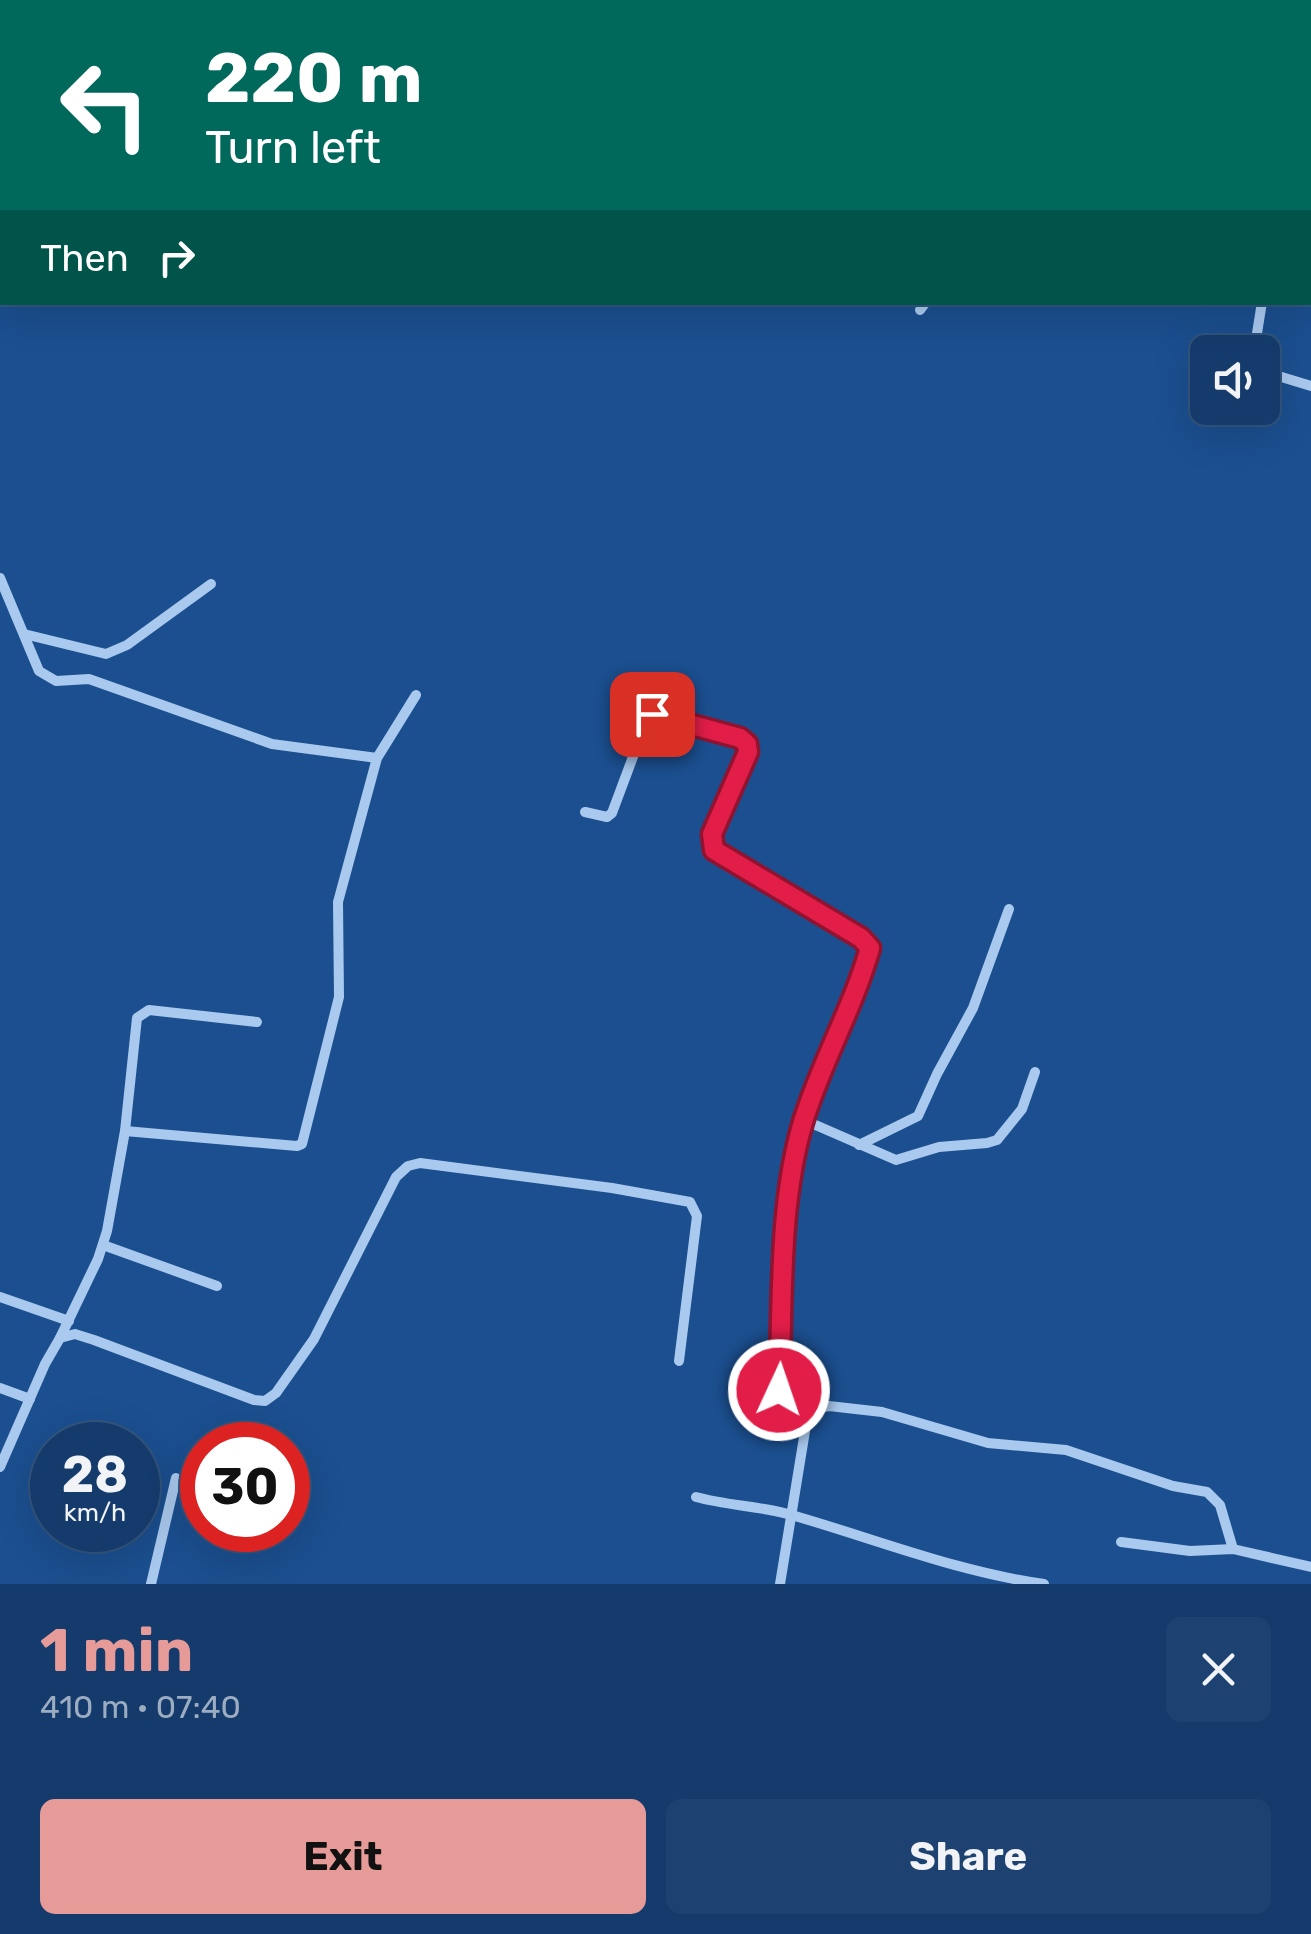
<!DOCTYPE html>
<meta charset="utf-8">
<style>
:root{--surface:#143b6b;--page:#1d4271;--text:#f1f3f6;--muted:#9dadc1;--line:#33557e;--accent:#e69b98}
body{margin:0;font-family:Rubik,sans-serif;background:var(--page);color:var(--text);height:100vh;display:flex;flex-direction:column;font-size:38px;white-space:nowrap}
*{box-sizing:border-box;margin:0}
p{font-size:32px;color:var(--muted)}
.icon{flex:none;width:55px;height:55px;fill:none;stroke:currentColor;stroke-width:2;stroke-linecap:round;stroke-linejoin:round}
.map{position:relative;height:1584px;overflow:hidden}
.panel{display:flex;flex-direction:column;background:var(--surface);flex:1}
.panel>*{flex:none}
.guide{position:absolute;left:0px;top:0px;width:1312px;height:305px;box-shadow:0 10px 40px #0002,0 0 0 2px var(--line);background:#00695c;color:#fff;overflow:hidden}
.controls{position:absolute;left:1190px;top:335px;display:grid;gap:20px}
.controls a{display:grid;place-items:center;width:90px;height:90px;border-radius:15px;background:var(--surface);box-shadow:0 10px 40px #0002,0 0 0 2px var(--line);font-size:50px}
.speed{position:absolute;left:30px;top:1422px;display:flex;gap:20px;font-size:50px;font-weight:700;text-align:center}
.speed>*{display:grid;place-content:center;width:130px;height:130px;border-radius:50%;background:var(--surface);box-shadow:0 10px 40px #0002,0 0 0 2px var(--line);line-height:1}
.speed small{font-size:25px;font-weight:400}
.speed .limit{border:15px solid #d22;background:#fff;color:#111}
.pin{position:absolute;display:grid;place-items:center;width:85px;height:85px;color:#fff;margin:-42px;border-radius:20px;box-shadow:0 5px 15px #0006}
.me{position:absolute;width:110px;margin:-55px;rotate:3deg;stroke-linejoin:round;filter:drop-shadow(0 0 8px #0008)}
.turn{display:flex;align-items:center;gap:35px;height:210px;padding:0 40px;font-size:45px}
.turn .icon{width:130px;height:130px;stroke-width:2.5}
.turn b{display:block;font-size:70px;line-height:85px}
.then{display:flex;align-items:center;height:95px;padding:0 40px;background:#0003;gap:20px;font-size:38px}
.round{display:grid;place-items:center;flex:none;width:105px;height:105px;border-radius:15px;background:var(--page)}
.head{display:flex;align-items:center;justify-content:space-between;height:170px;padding:0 40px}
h1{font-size:60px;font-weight:700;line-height:75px;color:var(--accent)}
.primary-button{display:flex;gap:20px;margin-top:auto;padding:20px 40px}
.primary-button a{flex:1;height:115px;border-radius:15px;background:var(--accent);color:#111;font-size:40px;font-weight:700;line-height:115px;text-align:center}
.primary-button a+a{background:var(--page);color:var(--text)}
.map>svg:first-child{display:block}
</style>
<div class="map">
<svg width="1311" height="1584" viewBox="0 0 1311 1584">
<rect width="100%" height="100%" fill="#1b4f8f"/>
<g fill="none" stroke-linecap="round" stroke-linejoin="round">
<g stroke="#a9c9ee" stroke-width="10">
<path d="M 147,0 L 149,2"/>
<path d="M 223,0 L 224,2"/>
<path d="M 929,0 L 929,2"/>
<path d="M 578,2 L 579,0"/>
<path d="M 1310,27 L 1311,27"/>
<path d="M 0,176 L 2,192"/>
<path d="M 1310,219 L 1311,219"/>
<path d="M 920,310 L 926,302"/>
<path d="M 1254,352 L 1262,302"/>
<path d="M 1262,371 L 1311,386"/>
<path d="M 0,578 L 39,671 L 56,681 L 89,679 L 272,744 L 377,758"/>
<path d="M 24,634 L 106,654 L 127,645 L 211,584"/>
<path d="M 585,812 L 607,817 L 612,813 L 649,714 L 686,722 L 744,740 L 748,752 L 712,834 L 714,850 L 869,944 L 868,953 L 804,1120 L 795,1154 L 789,1200 L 779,1391 L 784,1401 L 804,1413 L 806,1425 L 780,1584"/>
<path d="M 804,1120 L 896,1160 L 939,1147 L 987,1143 L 997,1140 L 1022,1109 L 1035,1072"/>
<path d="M 125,1131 L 297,1146 L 302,1144 L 339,997 L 338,902 L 377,758 L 416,695"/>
<path d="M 859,1145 L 918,1116 L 937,1074 L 973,1008 L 1009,909"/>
<path d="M 103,1245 L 217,1286"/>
<path d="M 0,1297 L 69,1321"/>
<path d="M 60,1338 L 98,1259 L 107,1231 L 125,1131 L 137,1018 L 149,1010 L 257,1022"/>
<path d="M 0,1388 L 30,1399"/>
<path d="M 802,1411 L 829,1406 L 882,1412 L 988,1443 L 1066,1450 L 1173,1486 L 1207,1492 L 1220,1505 L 1233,1549"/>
<path d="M 0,1467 L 45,1364 L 60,1338 L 75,1334 L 94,1340 L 254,1400 L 265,1401 L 276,1393 L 314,1339 L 396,1177 L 408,1166 L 420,1163 L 612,1188 L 690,1202 L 697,1216 L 679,1361"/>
<path d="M 696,1497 C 729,1506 763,1506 795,1516 C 878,1540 958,1572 1044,1584"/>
<path d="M 1121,1542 L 1190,1551 L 1233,1549 L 1311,1567"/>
<path d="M 151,1584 L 176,1478"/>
</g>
<g stroke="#d6e6fa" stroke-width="20">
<path d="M 1019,0 L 1030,2"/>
<path d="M 52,2 L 56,0"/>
<path d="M 1059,2 L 1102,0"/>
<path d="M 0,32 L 2,30"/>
</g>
</g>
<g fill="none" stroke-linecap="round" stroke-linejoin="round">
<defs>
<path id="route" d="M 652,714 L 740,738 L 747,744 L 748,752 L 712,834 L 714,850 L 861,938 L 870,948 C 853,1008 821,1063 803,1122 C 778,1207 783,1302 779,1390"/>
</defs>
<use href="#route" stroke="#92132f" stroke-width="25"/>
<use href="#route" stroke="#e11d48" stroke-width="18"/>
</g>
</svg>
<div class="controls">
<a><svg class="icon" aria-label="sound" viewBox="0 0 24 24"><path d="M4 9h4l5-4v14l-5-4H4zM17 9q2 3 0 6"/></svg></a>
</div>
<div class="speed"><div>28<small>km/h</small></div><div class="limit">30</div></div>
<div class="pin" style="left:652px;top:714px;background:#d93025"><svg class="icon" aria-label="arrive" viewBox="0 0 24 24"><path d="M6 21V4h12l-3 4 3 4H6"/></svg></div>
<svg class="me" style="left:779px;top:1390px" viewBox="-20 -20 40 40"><circle r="17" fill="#e11d48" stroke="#fff" stroke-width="3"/><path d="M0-11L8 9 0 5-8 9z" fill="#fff"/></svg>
<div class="guide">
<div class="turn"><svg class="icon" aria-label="left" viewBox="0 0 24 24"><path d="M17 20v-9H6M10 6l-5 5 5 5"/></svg><div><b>220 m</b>Turn left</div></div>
<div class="then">Then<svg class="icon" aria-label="right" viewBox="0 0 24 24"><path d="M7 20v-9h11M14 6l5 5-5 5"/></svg></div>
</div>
</div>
<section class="panel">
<div class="head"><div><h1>1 min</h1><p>410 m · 07:40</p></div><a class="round"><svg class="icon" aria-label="close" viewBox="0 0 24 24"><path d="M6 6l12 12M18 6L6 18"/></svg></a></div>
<div class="primary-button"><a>Exit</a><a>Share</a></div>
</section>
